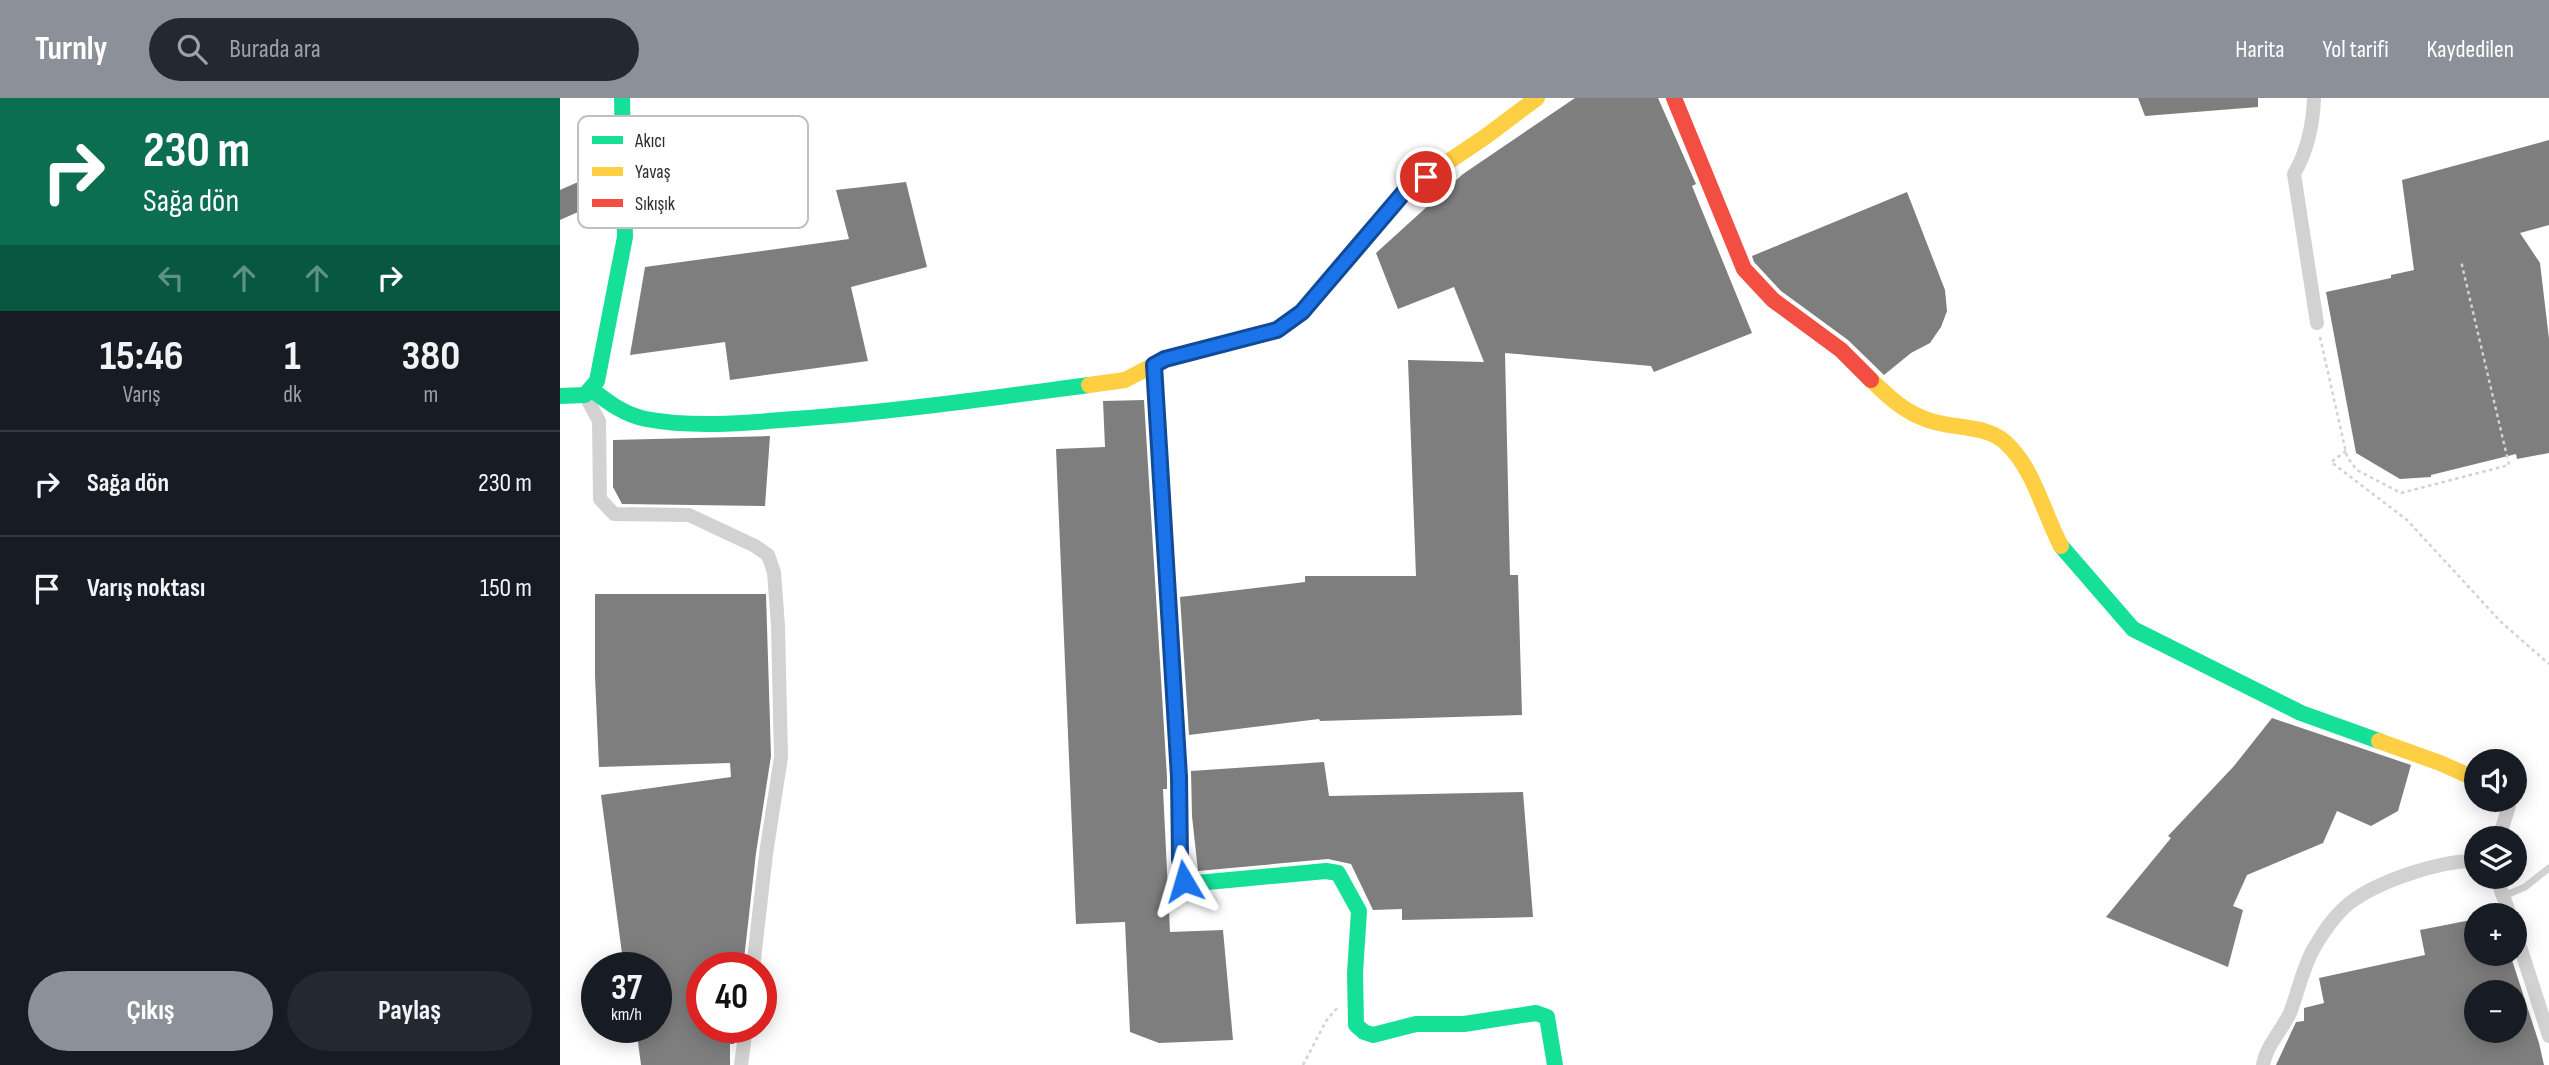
<!DOCTYPE html>
<html lang="tr">
<meta charset="utf-8">
<style>
:root{--surface:#171b24;--page:#242831;--text:#f1f3f6;--muted:#9ea1a6;--line:#363941;--accent:#8c9099}
body{margin:0;font-family:"Sofia Sans Condensed",sans-serif;background:var(--page);color:var(--text);height:100vh;display:flex;flex-direction:column;font-size:26px;white-space:nowrap}
*{box-sizing:border-box;margin:0}
p{font-size:23px;color:var(--muted)}
.icon{flex:none;width:38px;height:38px;fill:none;stroke:currentColor;stroke-width:2;stroke-linecap:round;stroke-linejoin:round}
.map{position:relative;flex:1;overflow:hidden}
.details{display:flex;flex-direction:column;background:var(--surface);width:560px}
.details>*{flex:none}
.guide{background:#0b6e4f;color:#fff;overflow:hidden}
.tools{position:absolute;left:1904px;top:651px;display:grid;gap:14px}
.tools a{display:grid;place-items:center;width:63px;height:63px;border-radius:50%;background:var(--surface);box-shadow:0 4px 18px #0003;font-size:35px}
.speed{position:absolute;left:21px;top:854px;display:flex;gap:14px;font-size:35px;font-weight:700;text-align:center}
.speed>*{display:grid;place-content:center;width:91px;height:91px;border-radius:50%;background:var(--surface);box-shadow:0 4px 18px #0003;line-height:1}
.speed small{font-size:18px;font-weight:400}
.speed .limit{border:10px solid #d22;background:#fff;color:#111}
.pin{position:absolute;display:grid;place-items:center;width:60px;height:60px;color:#fff;margin:-30px;border:4px solid #fff;border-radius:50%;box-shadow:0 2px 7px #0007}
.me{position:absolute;width:77px;margin:-38px;rotate:353deg;stroke-linejoin:round;filter:drop-shadow(0 0 5px #0008)}
.turn{display:flex;align-items:center;gap:24px;height:147px;padding:0 28px;font-size:32px}
.turn .icon{width:91px;height:91px;stroke-width:2.5}
.turn b{display:block;font-size:49px;line-height:60px}
.lanes{display:flex;align-items:center;height:66px;padding:0 28px;background:#0003;justify-content:center;gap:35px;direction:ltr}
.lanes .off{opacity:.35}
.eta{display:flex;justify-content:space-evenly;align-items:center;height:119px;text-align:center}
.eta b{font-size:42px;font-weight:700;line-height:49px}
.cta{display:flex;gap:14px;margin-top:auto;padding:14px 28px}
.cta a{flex:1;height:80px;border-radius:42px;background:var(--accent);color:#fff;font-size:28px;font-weight:700;line-height:80px;text-align:center}
.cta a+a{background:var(--page);color:var(--text)}
ul{padding:0;list-style:none}
li{display:flex;align-items:center;gap:21px;height:105px;padding:0 28px;border-top:2px solid var(--line)}
li div{flex:1}
li b{display:block;font-size:26px}
li em{font-style:normal}
header{display:flex;align-items:center;gap:42px;box-sizing:border-box;height:98px;padding:0 35px;background:var(--accent);color:#fff}
header strong{font-size:33px}
nav{display:flex;gap:38px;margin-inline-start:auto;font-size:24px}
.search{width:490px;height:63px;background:var(--page);display:flex;align-items:center;gap:18px;box-sizing:border-box;padding:0 24px;border-radius:38px;color:var(--muted);font-size:26px}
main{display:flex;flex:1;min-height:0}
.map>svg:first-child{display:block}
</style>
<header>
<strong>Turnly</strong>
<div class="search"><svg class="icon" aria-label="search" viewBox="0 0 24 24"><circle cx="10" cy="10" r="6"/><path d="M15 15l6 6"/></svg>Burada ara</div>
<nav><a>Harita</a><a>Yol tarifi</a><a>Kaydedilen</a></nav>
</header>
<main>
<section class="details">
<div class="guide">
<div class="turn"><svg class="icon" aria-label="right" viewBox="0 0 24 24"><path d="M7 20v-9h11M14 6l5 5-5 5"/></svg><div><b>230 m</b>Sağa dön</div></div>
<div class="lanes"><svg class="icon off" aria-label="left" viewBox="0 0 24 24"><path d="M17 20v-9H6M10 6l-5 5 5 5"/></svg><svg class="icon off" aria-label="ahead" viewBox="0 0 24 24"><path d="M12 20V5M6 11l6-6 6 6"/></svg><svg class="icon off" aria-label="ahead" viewBox="0 0 24 24"><path d="M12 20V5M6 11l6-6 6 6"/></svg><svg class="icon" aria-label="right" viewBox="0 0 24 24"><path d="M7 20v-9h11M14 6l5 5-5 5"/></svg></div>
</div>
<div class="eta">
<div><b>15:46</b><p>Varış</p></div>
<div><b>1</b><p>dk</p></div>
<div><b>380</b><p>m</p></div>
</div>
<ul>
<li><svg class="icon" aria-label="right" viewBox="0 0 24 24"><path d="M7 20v-9h11M14 6l5 5-5 5"/></svg><div><b>Sağa dön</b></div><em>230 m</em></li>
<li><svg class="icon" aria-label="arrive" viewBox="0 0 24 24"><path d="M6 21V4h12l-3 4 3 4H6"/></svg><div><b>Varış noktası</b></div><em>150 m</em></li>
</ul>
<div class="cta"><a>Çıkış</a><a>Paylaş</a></div>
</section>
<div class="map">
<svg width="1989" height="967" viewBox="0 0 1989 967">
<rect width="100%" height="100%" fill="#fff"/>
<g fill="#7e7e7e" fill-rule="evenodd">
<path d="M 1015,0 L 1098,0 L 1136,86 L 1132,88 L 1192,235 L 1094,274 L 1091,268 L 945,255 L 950,477 L 958,477 L 962,617 L 760,623 L 759,621 L 629,637 L 620,499 L 745,484 L 745,478 L 856,478 L 848,262 L 924,264 L 894,189 L 838,211 L 816,155 L 903,76 Z"/>
<path d="M 1578,0 L 1698,0 L 1698,9 L 1585,18 Z"/>
<path d="M 1989,42 L 1989,127 L 1960,135 L 1980,165 L 1989,241 L 1989,355 L 1957,361 L 1956,356 L 1871,377 L 1871,379 L 1840,381 L 1796,355 L 1766,194 L 1831,180 L 1831,177 L 1854,172 L 1842,82 Z"/>
<path d="M 36,76 L 47,101 L 0,122 L 0,92 Z"/>
<path d="M 346,84 L 367,169 L 291,189 L 308,263 L 170,282 L 165,244 L 70,257 L 85,169 L 289,141 L 276,92 Z"/>
<path d="M 1347,94 L 1385,192 L 1387,213 L 1381,229 L 1370,245 L 1351,255 L 1324,277 L 1288,242 L 1221,193 L 1194,164 L 1192,158 Z"/>
<path d="M 584,302 L 607,679 L 607,691 L 603,691 L 610,834 L 663,832 L 673,942 L 599,945 L 570,934 L 565,824 L 516,826 L 496,351 L 545,349 L 543,303 Z"/>
<path d="M 210,338 L 205,408 L 62,406 L 53,389 L 53,342 Z"/>
<path d="M 35,496 L 206,496 L 211,658 L 196,755 L 183,870 L 142,870 L 142,929 L 176,929 L 174,946 L 170,946 L 170,967 L 81,967 L 76,929 L 96,929 L 96,870 L 68,870 L 67,863 L 63,863 L 41,697 L 171,679 L 170,665 L 39,669 L 35,578 Z"/>
<path d="M 1712,620 L 1851,667 L 1838,713 L 1811,728 L 1777,713 L 1763,745 L 1687,777 L 1673,808 L 1683,812 L 1668,869 L 1546,819 L 1611,740 L 1608,738 L 1674,668 Z"/>
<path d="M 764,664 L 769,698 L 963,694 L 973,819 L 842,822 L 842,811 L 813,812 L 791,766 L 768,761 L 638,773 L 632,718 L 631,673 Z"/>
<path d="M 1916,821 L 1916,856 L 1950,856 L 1979,945 L 1984,967 L 1716,967 L 1736,924 L 1744,923 L 1744,910 L 1764,905 L 1759,880 L 1865,857 L 1860,832 ZM 1916,894 L 1955,894 L 1955,933 L 1916,933 Z"/>
</g>
<g fill="none" stroke-linecap="round" stroke-linejoin="round">
<g stroke="#d2d2d2" stroke-width="2.5" stroke-dasharray="3.5 3.5" stroke-linecap="butt">
<path d="M 1760,239 L 1787,359 L 1797,372 L 1841,395 L 1949,367 L 1901,163"/>
<path d="M 1786,353 L 1771,364 L 1847,422 L 1941,524 L 1989,566"/>
<path d="M 743,967 L 766,923 L 778,909"/>
</g>
<path stroke="#d2d2d2" stroke-width="7" d="M 1944,798 L 1965,789 L 1989,770"/>
<g stroke="#d2d2d2" stroke-width="14">
<path d="M 1754,0 C 1753,28 1748,52 1734,76 L 1757,225"/>
<path d="M 25,297 L 39,323 L 40,401 L 54,416 L 129,417 L 195,448 L 208,457 L 214,474 L 218,528 L 221,659 L 206,756 L 193,870"/>
<path d="M 1939,740 L 1949,708 L 1946,702"/>
<path d="M 1936,779 L 1950,817"/>
<path d="M 1955,833 L 1989,938"/>
<path d="M 181,967 L 186,929"/>
<path d="M 1703,967 C 1706,948 1722,932 1730,915 C 1738,894 1743,869 1754,850 C 1764,833 1775,816 1791,804 C 1819,783 1881,762 1916,763"/>
</g>
<g stroke="#16e098" stroke-width="16">
<path d="M 31,291 C 48,304 64,317 86,321 C 134,330 186,325 234,321 C 333,314 431,300 529,287"/>
<path d="M 0,298 L 25,297 L 37,283 L 65,139 L 62,0"/>
<path d="M 1501,448 L 1573,531 L 1741,615 L 1819,643"/>
<path d="M 622,774 L 624,783 L 637,785 L 766,773 L 778,775 L 799,813 L 795,875 L 796,927 L 804,934 L 813,937 L 856,926 L 904,926 L 976,915 L 987,919 L 995,967"/>
</g>
<g stroke="#ffcf43" stroke-width="16">
<path d="M 1311,282 C 1329,299 1344,314 1368,322 C 1392,331 1424,326 1445,344 C 1474,370 1483,414 1501,448"/>
<path d="M 529,287 L 565,282 L 605,261 L 717,232 L 742,214 L 846,92 L 925,39 L 977,0"/>
<path d="M 1819,643 L 1880,665 L 1916,681"/>
</g>
<g stroke="#f24e42" stroke-width="16">
<path d="M 1114,0 L 1184,171 L 1213,202 L 1281,252 L 1311,282"/>
<path d="M 594,267 L 619,679 L 620,761 L 622,774"/>
</g>
</g>
<g fill="none" stroke-linecap="round" stroke-linejoin="round">
<defs>
<path id="route" d="M 624,783 L 620,761 L 619,679 L 594,267 L 605,261 L 717,232 L 742,214 L 846,92 L 866,79"/>
</defs>
<use href="#route" stroke="#114b97" stroke-width="18"/>
<use href="#route" stroke="#1a73e8" stroke-width="12"/>
</g>
<rect x="18" y="18" width="230" height="112" rx="10" fill="#fff" stroke="#c0c0c0" stroke-width="2"/>
<rect x="32" y="38" width="31" height="8" fill="#16e098"/>
<rect x="32" y="69" width="31" height="9" fill="#ffcf43"/>
<rect x="32" y="101" width="31" height="8" fill="#f24e42"/>
<g font-size="19" fill="#2d2d2d">
<text x="75" y="49">Akıcı</text>
<text x="75" y="80">Yavaş</text>
<text x="75" y="112">Sıkışık</text>
</g>
</svg>
<div class="tools">
<a><svg class="icon" aria-label="sound" viewBox="0 0 24 24"><path d="M4 9h4l5-4v14l-5-4H4zM17 9q2 3 0 6"/></svg></a>
<a><svg class="icon" aria-label="layers" viewBox="0 0 24 24"><path d="M12 4l9 5-9 5-9-5zM3 14l9 5 9-5"/></svg></a>
<a>+</a>
<a>−</a>
</div>
<div class="speed"><div>37<small>km/h</small></div><div class="limit">40</div></div>
<div class="pin" style="left:866px;top:79px;background:#d93025"><svg class="icon" aria-label="arrive" viewBox="0 0 24 24"><path d="M6 21V4h12l-3 4 3 4H6"/></svg></div>
<svg class="me" style="left:624px;top:783px" viewBox="-20 -20 40 40"><path d="M0-17L14 15 0 8-14 15z" fill="#1a73e8" stroke="#fff" stroke-width="4"/></svg>
</div>
</main>
